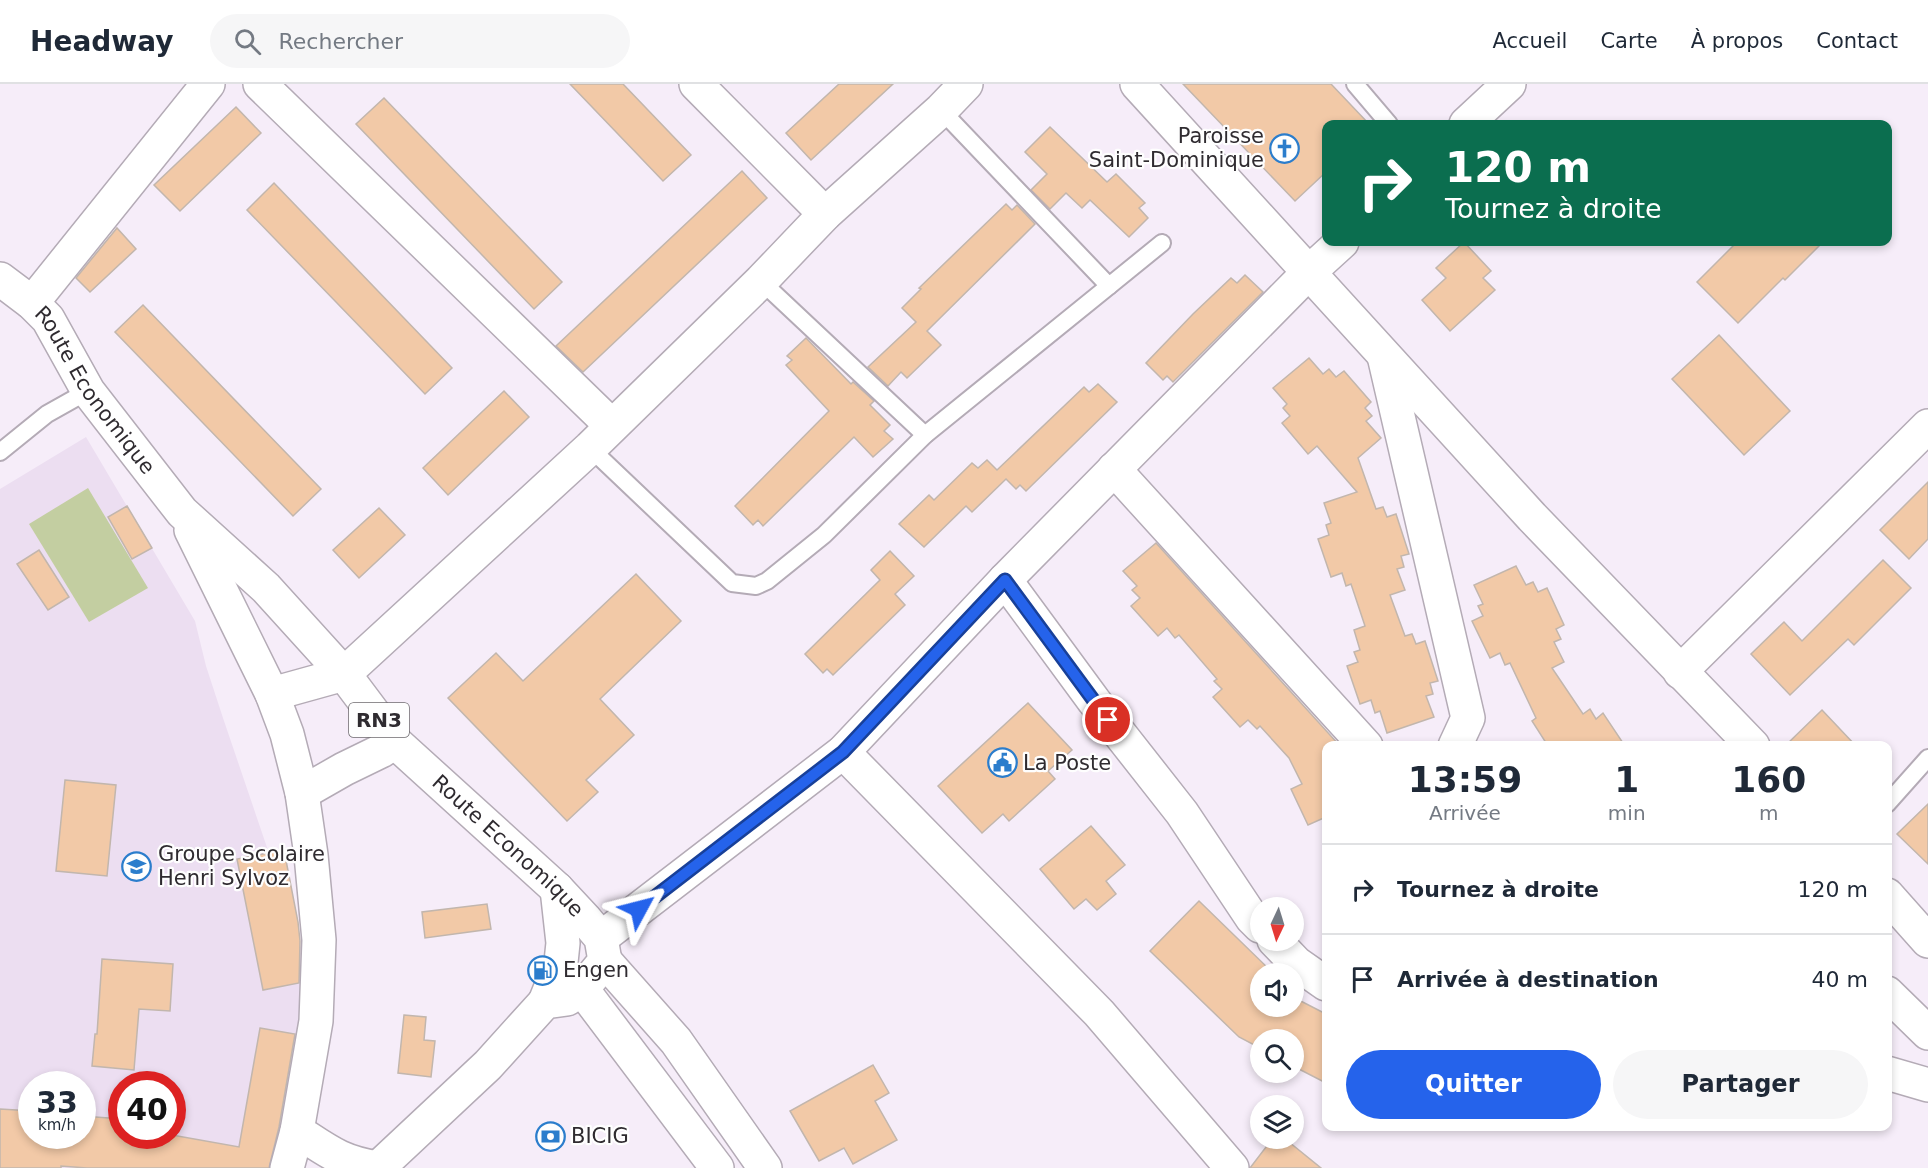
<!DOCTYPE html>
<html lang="fr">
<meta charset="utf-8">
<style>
:root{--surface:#fff;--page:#f6f6f7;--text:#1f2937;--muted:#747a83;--line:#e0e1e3;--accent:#2563eb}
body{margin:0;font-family:"DejaVu Sans",sans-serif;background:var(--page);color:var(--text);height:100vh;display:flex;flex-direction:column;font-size:22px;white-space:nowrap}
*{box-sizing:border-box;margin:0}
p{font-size:20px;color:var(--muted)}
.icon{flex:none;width:33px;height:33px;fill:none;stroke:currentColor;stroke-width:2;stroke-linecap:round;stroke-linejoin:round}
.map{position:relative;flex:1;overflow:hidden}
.drawer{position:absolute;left:1322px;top:657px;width:570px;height:390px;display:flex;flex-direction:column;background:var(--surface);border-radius:12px;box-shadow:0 3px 9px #0003}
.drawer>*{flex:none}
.guide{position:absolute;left:1322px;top:36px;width:570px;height:126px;border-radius:12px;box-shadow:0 3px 9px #0003;background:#0b6e4f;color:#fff;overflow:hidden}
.needle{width:39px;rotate:184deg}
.fabs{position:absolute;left:1250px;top:813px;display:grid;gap:12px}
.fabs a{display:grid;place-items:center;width:54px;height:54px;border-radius:50%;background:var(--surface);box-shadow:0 3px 9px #0003;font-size:30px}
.speed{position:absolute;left:18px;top:987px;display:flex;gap:12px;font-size:30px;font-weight:700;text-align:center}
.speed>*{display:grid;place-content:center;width:78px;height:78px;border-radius:50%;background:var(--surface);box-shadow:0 3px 9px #0003;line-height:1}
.speed small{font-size:15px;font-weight:400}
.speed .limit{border:9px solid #d22;background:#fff;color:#111}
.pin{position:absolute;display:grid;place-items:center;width:51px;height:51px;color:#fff;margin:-26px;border:3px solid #fff;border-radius:50%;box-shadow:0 2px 6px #0007}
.me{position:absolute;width:66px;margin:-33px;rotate:52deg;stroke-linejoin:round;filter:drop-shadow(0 0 4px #0008)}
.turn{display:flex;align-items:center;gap:21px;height:126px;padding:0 24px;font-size:27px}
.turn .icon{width:78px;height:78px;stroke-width:2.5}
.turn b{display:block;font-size:42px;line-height:51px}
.eta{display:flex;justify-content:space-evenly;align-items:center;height:102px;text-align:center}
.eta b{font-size:36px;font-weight:700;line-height:42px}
.cta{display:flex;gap:12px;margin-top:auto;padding:12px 24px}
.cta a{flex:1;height:69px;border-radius:36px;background:var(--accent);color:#fff;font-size:24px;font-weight:700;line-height:69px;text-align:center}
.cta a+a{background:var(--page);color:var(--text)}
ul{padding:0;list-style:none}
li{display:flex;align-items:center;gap:18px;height:90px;padding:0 24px;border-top:2px solid var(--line)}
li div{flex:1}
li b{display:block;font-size:22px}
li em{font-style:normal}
header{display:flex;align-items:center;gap:36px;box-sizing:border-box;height:84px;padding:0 30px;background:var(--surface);border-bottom:2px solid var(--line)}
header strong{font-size:28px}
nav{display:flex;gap:33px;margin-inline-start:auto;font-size:21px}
.search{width:420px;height:54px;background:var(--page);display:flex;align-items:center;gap:15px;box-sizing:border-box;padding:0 21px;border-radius:33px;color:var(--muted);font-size:22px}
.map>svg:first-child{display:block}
</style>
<header>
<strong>Headway</strong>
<div class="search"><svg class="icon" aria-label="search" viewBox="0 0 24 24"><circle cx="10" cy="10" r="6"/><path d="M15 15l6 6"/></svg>Rechercher</div>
<nav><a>Accueil</a><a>Carte</a><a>À propos</a><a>Contact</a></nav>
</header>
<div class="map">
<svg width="1928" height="1084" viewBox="0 0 1928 1084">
<rect width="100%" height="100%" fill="#f6edf9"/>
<path fill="#ecdef1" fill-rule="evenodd" d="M 86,353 L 195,537 L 206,582 L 223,634 L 324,931 L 295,1084 L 0,1084 L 0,405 ZM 32,1000 L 82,1000 L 82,1052 L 32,1052 ZM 122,1000 L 172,1000 L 172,1052 L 122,1052 Z"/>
<path fill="#c3cea1" d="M 88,404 L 148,504 L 89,538 L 29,440 Z"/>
<g fill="#f2c9a7" stroke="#c2b6ad" stroke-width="1.5">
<path d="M 570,0 L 623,0 L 691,71 L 663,97 Z"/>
<path d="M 839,0 L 893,0 L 811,76 L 786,49 Z"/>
<path d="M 1183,0 L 1331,0 L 1369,40 L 1326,40 L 1326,88 L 1295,117 Z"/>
<path d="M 384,14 L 562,198 L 534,225 L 356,40 Z"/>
<path d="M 236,23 L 261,49 L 180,127 L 154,101 Z"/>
<path d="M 1050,43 L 1107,98 L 1116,90 L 1145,119 L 1139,124 L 1148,134 L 1129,153 L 1090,116 L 1082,124 L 1066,109 L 1050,125 L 1031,106 L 1047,90 L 1025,68 Z"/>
<path d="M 742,87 L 767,114 L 583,288 L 556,262 Z"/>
<path d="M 274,99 L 452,284 L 425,310 L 247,126 Z"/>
<path d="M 1006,120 L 1012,126 L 1017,121 L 1035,140 L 927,247 L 941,261 L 907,294 L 901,288 L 888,302 L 868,283 L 916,238 L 902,224 L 921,205 L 919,204 Z"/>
<path d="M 117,144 L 136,165 L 90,208 L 76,194 Z"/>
<path d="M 1464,158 L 1491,187 L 1483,194 L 1495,206 L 1450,247 L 1422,216 L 1446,194 L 1436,184 Z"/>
<path d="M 1737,158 L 1823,158 L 1785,196 L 1783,194 L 1738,239 L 1697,198 Z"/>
<path d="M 1245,191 L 1263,208 L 1173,298 L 1167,292 L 1163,296 L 1146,279 L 1193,230 L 1231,194 L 1237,199 Z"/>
<path d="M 143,221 L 321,405 L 293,432 L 115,248 Z"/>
<path d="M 1719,251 L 1790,327 L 1744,371 L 1672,295 Z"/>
<path d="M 806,254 L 851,300 L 853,298 L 874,317 L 870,321 L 890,341 L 884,347 L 893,355 L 873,373 L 854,353 L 763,442 L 758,436 L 753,441 L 735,422 L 829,327 L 786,281 L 792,276 L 787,272 Z"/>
<path d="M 1309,274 L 1323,290 L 1329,285 L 1336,293 L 1344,287 L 1371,318 L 1365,324 L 1372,332 L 1366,337 L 1381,354 L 1358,374 L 1376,425 L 1383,423 L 1387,433 L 1396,430 L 1409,470 L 1401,472 L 1404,483 L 1397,485 L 1405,506 L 1390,511 L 1405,552 L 1412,550 L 1416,560 L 1425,557 L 1438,597 L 1430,599 L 1433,610 L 1426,612 L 1434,633 L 1387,649 L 1380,627 L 1375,629 L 1371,616 L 1360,620 L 1347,582 L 1358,578 L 1354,568 L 1360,566 L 1354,546 L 1365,542 L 1351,500 L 1346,502 L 1342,489 L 1331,493 L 1318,455 L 1329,451 L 1326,441 L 1331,439 L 1324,419 L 1357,408 L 1317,362 L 1308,370 L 1282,339 L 1290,332 L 1283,324 L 1287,320 L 1273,304 Z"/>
<path d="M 1098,300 L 1117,318 L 1026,407 L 1020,401 L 1016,405 L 1006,395 L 972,428 L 966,422 L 924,463 L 899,440 L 929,411 L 934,416 L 972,379 L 978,384 L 987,376 L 997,386 L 1084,303 L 1089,308 Z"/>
<path d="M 504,307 L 529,333 L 448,411 L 423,384 Z"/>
<path d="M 1928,398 L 1928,455 L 1909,475 L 1880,446 Z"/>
<path d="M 127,422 L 152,464 L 132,475 L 108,433 Z"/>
<path d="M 379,424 L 405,451 L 359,494 L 333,466 Z"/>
<path d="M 1156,459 L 1340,662 L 1326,662 L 1326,733 L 1308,741 L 1291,705 L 1302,700 L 1289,674 L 1260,642 L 1257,645 L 1248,636 L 1240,643 L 1213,613 L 1222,605 L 1214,597 L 1217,595 L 1179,551 L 1175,554 L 1167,544 L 1158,552 L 1131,522 L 1140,514 L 1132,506 L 1137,502 L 1123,487 Z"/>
<path d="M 39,466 L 69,513 L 48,526 L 17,480 Z"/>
<path d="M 890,467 L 914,492 L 895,510 L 905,521 L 833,591 L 827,585 L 823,589 L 805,570 L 880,496 L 871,486 Z"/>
<path d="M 1883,476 L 1911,504 L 1854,561 L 1848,555 L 1790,611 L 1751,570 L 1784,538 L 1802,557 Z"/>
<path d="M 1516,482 L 1526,501 L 1533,498 L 1538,508 L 1547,504 L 1564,541 L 1556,545 L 1561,555 L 1554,558 L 1564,578 L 1552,584 L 1583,630 L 1590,625 L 1596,635 L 1603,629 L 1625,662 L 1548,662 L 1532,637 L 1536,634 L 1510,579 L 1505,581 L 1500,569 L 1490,574 L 1472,537 L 1483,532 L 1478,522 L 1483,520 L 1474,501 Z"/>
<path d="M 636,490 L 681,537 L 600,615 L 634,651 L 586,696 L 598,708 L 567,737 L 448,614 L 496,569 L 523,597 Z"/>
<path d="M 1028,619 L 1072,666 L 1048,687 L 1055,695 L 1009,737 L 1003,730 L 982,749 L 938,702 Z"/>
<path d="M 1822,626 L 1856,662 L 1785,662 Z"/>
<path d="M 65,696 L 116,701 L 107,792 L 56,787 Z"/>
<path d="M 1928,720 L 1928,780 L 1897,750 Z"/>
<path d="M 1091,742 L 1125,781 L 1106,797 L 1116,810 L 1097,826 L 1086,815 L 1074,825 L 1040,785 Z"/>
<path d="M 284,766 L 298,838 L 300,857 L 299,899 L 263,906 L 237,775 Z"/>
<path d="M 1199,817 L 1271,887 L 1268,890 L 1260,890 L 1260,922 L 1293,922 L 1293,913 L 1326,930 L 1326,999 L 1293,982 L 1293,956 L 1260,956 L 1260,964 L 1239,953 L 1150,867 Z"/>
<path d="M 487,820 L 491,845 L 425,854 L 422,828 Z"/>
<path d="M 102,875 L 173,880 L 170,927 L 139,925 L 134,986 L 92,982 L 95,950 L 97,950 Z"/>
<path d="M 404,931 L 426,933 L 424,956 L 435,957 L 431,993 L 398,989 Z"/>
<path d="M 260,944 L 295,950 L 279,1043 L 269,1084 L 87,1084 L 61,1082 L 61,1084 L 0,1084 L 0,1025 L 32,1027 L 32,1052 L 82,1052 L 82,1032 L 122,1035 L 122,1052 L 172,1051 L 239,1063 Z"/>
<path d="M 873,981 L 889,1009 L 875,1017 L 897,1056 L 853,1080 L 844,1064 L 819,1077 L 790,1027 Z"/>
<path d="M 1273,1054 L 1284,1054 L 1321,1084 L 1250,1084 Z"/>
</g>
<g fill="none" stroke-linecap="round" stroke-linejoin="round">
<defs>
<g id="service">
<path d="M 1355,0 L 1389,40"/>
<path d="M 941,26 L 1109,202 L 1162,159"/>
<path d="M 761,197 L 925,351"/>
<path d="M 590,364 L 732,499 L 756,502 L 767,497 L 824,451 L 925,351 L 1109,202"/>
<path d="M 0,368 L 47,330 L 88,307"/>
<path d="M 1887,720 L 1928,674"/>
</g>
<g id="minor">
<path d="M 260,0 L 612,342"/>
<path d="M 696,0 L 825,130"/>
<path d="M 1137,0 L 1532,433 L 1753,662"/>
<path d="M 32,219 L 208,0"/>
<path d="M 1384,272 L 1468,634 L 1455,662"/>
<path d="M 1114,385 L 1366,662"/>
<path d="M 1005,496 L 1094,617 L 1182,729 L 1252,834 L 1260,842"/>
<path d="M 1680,588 L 1928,342"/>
<path d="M 344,590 L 590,364 L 761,197 L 825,130 L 941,26 L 966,0"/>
<path d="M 843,668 L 1099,929 L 1232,1084"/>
<path d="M 1887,811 L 1928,857"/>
<path d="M 1274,856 L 1296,879 L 1326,900"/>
<path d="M 605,877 L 676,957 L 765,1084"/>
<path d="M 582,905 L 717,1084"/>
<path d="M 1887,909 L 1928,949"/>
<path d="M 1887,989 L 1928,1001"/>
</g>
<g id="tertiary">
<path d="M 1466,40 L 1509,0"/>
<path d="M 601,854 L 843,668 L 1005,496 L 1308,189 L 1342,158"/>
</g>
<g id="trunk">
<path id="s1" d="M 0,195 L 32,219 L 48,235 L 88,307 L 182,428 L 266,504 L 344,590 L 395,658 L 557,805 L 585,835 L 601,854 L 605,877 L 582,905 L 567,915 L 545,918 L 488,981 L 378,1084"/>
<path d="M 191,446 L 272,610 L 287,650 L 302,709 L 311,771 L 319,856 L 316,937 L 297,1047 L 287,1084"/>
<path d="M 272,610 L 344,590"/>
<path d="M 302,709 L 344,685 L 381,667 L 395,658"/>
<path d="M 545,918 L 561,878 L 563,859 L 557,805"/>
<path d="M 297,1047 C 328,1067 340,1078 378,1084"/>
</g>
</defs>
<use href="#service" stroke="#b4abb6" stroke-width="20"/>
<use href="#minor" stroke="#b4abb6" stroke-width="36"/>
<use href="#tertiary" stroke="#b4abb6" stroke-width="36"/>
<use href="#trunk" stroke="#b4abb6" stroke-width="36"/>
<use href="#service" stroke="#fff" stroke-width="16"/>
<use href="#minor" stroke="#fff" stroke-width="33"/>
<use href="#tertiary" stroke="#fff" stroke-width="33"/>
<use href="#trunk" stroke="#fff" stroke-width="33"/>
</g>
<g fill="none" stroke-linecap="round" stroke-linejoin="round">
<defs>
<path id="route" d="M 639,825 L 843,668 L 1005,496 L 1108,636"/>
</defs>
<use href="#route" stroke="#184099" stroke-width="15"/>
<use href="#route" stroke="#2563eb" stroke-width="10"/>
</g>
<defs>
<symbol id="church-ring" viewBox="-11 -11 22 22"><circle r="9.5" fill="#fefefe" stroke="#2b7dcc" stroke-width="1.5"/><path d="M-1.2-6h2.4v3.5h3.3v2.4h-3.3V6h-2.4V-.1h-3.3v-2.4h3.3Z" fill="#2b7dcc"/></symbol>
<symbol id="civic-ring" viewBox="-11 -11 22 22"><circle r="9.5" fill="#fefefe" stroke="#2b7dcc" stroke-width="1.5"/><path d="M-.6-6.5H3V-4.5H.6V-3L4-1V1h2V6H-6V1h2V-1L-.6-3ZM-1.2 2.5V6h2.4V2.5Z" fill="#2b7dcc"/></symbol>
<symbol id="school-ring" viewBox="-11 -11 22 22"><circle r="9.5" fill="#fefefe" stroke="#2b7dcc" stroke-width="1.5"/><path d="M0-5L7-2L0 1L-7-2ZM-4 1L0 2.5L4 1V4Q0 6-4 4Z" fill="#2b7dcc"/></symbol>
<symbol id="fuel-ring" viewBox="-11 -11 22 22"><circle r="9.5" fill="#fefefe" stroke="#2b7dcc" stroke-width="1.5"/><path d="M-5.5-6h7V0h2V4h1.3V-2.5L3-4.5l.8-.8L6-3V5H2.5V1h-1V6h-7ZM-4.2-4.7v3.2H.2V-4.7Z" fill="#2b7dcc"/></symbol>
<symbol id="bank-ring" viewBox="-11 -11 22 22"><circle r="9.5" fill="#fefefe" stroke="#2b7dcc" stroke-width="1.5"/><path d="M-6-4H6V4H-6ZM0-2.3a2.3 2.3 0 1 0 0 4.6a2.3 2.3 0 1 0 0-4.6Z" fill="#2b7dcc"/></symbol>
</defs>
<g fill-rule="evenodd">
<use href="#church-ring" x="1268" y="48" width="33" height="33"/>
<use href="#civic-ring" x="986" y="662" width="33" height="33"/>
<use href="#school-ring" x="120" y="766" width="33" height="33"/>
<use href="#fuel-ring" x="526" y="870" width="33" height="33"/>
<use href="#bank-ring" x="534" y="1036" width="33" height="33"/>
</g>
<g text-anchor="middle" stroke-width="4.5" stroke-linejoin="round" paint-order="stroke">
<rect fill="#fefefe" stroke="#6d6a6e" stroke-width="1.5" x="349" y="619" width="60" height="34" rx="4.5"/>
<g font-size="20" font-weight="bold" fill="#2f2b30">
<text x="379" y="643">RN3</text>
</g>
<g font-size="21" fill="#2f2b30" stroke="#fefefe" text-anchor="start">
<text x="1264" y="59" text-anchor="end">Paroisse<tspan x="1264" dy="24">Saint-Dominique</tspan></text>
<text x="1023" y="686">La Poste</text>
<text x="158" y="777">Groupe Scolaire<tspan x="158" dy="24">Henri Sylvoz</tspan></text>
<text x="563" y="893">Engen</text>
<text x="571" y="1059">BICIG</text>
</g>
<g font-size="21" fill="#2f2b30" stroke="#fefefe">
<text dy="7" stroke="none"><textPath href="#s1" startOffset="148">Route Economique</textPath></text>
<text dy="7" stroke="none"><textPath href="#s1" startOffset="766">Route Economique</textPath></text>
</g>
</g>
</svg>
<div class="fabs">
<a><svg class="needle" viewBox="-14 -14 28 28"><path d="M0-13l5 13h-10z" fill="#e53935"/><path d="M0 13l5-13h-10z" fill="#747a83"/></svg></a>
<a><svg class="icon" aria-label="sound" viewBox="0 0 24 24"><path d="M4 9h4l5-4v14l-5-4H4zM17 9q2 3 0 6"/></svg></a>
<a><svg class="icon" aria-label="search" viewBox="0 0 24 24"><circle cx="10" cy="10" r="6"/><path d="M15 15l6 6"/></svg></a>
<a><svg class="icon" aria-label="layers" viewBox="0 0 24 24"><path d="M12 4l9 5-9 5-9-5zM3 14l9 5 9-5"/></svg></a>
</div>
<div class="speed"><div>33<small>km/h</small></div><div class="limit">40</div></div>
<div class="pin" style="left:1108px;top:636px;background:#d93025"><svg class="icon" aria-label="arrive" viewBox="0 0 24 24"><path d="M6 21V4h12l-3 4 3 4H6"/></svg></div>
<svg class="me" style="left:639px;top:825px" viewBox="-20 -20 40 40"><path d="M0-17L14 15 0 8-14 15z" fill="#2563eb" stroke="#fff" stroke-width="4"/></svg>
<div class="guide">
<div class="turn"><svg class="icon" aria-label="right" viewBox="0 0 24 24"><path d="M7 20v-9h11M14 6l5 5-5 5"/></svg><div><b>120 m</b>Tournez à droite</div></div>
</div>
<section class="drawer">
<div class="eta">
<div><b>13:59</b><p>Arrivée</p></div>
<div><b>1</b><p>min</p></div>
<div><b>160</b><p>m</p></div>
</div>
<ul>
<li><svg class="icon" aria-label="right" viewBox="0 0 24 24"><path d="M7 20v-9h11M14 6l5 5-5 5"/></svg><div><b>Tournez à droite</b></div><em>120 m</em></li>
<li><svg class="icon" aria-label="arrive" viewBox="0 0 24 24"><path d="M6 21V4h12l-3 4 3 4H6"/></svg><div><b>Arrivée à destination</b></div><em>40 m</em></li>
</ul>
<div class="cta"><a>Quitter</a><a>Partager</a></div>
</section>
</div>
